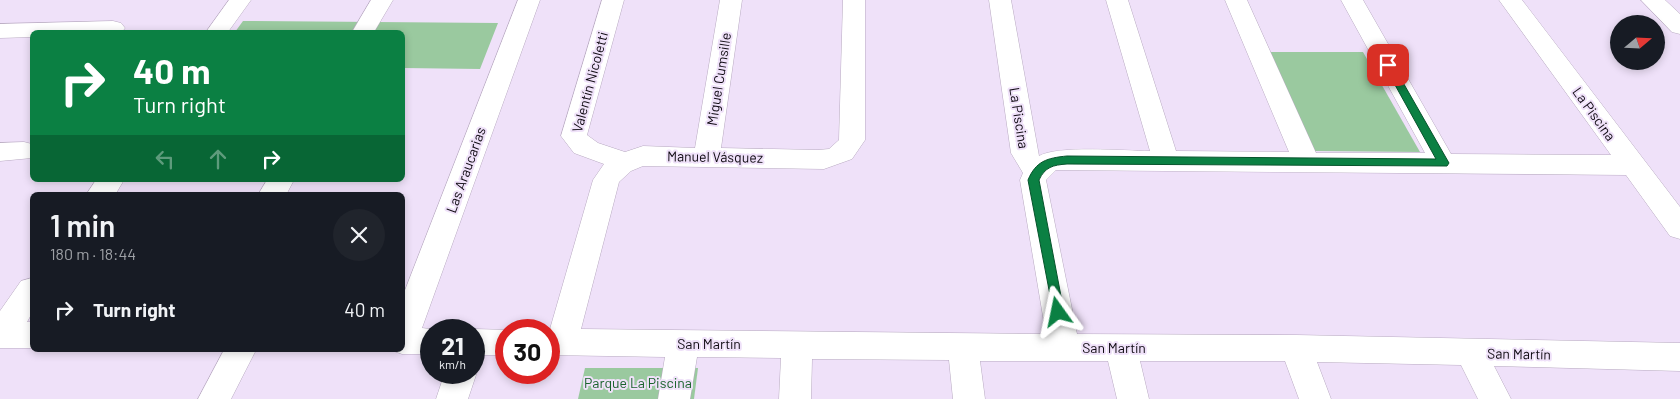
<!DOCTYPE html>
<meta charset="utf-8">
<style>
:root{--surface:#171b24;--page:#20242c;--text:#f1f3f6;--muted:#9ea1a6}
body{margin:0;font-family:Barlow,sans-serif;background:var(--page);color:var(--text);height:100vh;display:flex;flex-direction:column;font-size:19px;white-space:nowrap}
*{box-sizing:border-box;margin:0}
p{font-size:16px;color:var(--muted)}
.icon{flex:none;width:28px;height:28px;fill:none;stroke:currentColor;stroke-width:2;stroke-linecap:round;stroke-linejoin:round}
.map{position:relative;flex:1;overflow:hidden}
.drawer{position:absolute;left:30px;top:192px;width:375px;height:160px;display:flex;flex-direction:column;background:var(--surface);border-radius:8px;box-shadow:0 2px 8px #0003}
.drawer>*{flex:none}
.guide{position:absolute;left:30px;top:30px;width:375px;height:152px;border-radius:8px;box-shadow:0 2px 8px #0003;background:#0b8043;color:#fff;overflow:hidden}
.needle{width:32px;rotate:71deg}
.tools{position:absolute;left:1610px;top:15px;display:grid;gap:10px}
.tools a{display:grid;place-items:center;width:55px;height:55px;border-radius:50%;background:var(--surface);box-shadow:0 2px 8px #0003;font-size:25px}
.speed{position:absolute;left:420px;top:319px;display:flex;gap:10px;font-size:25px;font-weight:700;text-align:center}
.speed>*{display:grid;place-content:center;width:65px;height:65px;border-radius:50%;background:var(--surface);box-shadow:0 2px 8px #0003;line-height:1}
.speed small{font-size:12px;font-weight:400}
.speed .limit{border:8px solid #d22;background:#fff;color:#111}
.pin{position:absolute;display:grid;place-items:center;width:42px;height:42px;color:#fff;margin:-21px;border-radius:10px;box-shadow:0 2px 8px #0006}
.me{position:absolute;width:55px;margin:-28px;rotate:348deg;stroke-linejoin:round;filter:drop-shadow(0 0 4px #0008)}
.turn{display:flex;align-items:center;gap:18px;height:105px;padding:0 20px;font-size:22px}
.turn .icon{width:65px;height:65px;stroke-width:2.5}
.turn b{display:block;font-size:35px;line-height:42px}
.lanes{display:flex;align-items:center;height:48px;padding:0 20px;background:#0003;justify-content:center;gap:25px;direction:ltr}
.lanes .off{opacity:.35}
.round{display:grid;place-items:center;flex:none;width:52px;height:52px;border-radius:26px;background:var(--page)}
.summary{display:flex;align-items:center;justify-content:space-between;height:85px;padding:0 20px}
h1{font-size:30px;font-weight:600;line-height:38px}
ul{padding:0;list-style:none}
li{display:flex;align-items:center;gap:15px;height:65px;padding:0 20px}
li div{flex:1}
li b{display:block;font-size:19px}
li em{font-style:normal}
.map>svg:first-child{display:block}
</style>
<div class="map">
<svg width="1680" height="399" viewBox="0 0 1680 399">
<rect width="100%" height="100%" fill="#efe1f9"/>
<g fill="#9ac99f">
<path d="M 243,21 L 498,23 L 480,69 L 403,68 L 402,32 L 235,32 Z"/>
<path d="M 1267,52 L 1363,52 L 1420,152 L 1313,151 Z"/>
<path d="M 585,368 L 698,368 L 694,399 L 578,399 Z"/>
</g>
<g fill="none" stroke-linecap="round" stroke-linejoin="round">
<defs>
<g id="minor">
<path d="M 229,0 L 251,0 L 228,32 L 206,32 Z"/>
<path d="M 371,0 L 393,0 L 374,32 L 352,32 Z"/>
<path d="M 518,0 L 540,0 L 422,328 L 438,330 L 431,330 L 431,354 L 402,354 L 391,350 L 402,350 L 402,298 Z"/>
<path d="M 602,0 L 624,0 L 587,135 L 598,143 L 625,152 L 643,146 L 695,148 L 720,0 L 742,0 L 721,148 L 818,150 L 829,149 L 839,140 L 843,0 L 865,0 L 865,140 L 852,159 L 824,169 L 643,166 L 631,171 L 619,182 L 581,329 L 1046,334 L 1020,180 L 1023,173 L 1011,153 L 989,0 L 1011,0 L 1039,156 C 1058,145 1125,151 1150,151 L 1106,0 L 1128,0 L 1176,151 L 1289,152 L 1225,0 L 1247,0 L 1316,153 L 1425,153 L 1341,0 L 1363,0 L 1451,154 L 1611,155 L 1499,0 L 1522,0 L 1680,207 L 1680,239 L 1670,236 L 1626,175 L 1056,170 L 1046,180 L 1077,334 L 1296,335 L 1680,343 L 1680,371 L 1494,366 L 1511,399 L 1478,399 L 1461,365 L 1317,362 L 1331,399 L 1299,399 L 1285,361 L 1140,361 L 1149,399 L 1117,399 L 1108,361 L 980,361 L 985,399 L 953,399 L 949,360 L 812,359 L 811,399 L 779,399 L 781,358 L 697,357 L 690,399 L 658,399 L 665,357 L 549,355 L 549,330 L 545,330 L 550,329 L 593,180 L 604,164 L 574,153 L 561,136 Z"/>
<path d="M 1641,0 L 1665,0 L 1680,14 L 1680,34 L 1672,32 Z"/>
<path d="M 113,21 L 121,23 L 125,28 L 122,32 L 32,32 L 32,37 L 0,38 L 0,24 Z"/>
<path d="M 24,142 L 32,144 L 32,158 L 0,161 L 0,143 Z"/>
<path d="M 96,180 L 124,180 L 115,195 L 86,195 Z"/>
<path d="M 267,180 L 294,180 L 286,195 L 258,195 Z"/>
<path d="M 32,278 L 32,313 L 27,322 L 32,322 L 32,348 L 0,348 L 0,311 L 21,281 Z"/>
<path d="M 474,329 L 510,330 L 506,330 L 506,355 L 474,355 L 474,330 L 470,330 Z"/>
<path d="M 224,350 L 256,350 L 231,399 L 198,399 Z"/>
<path d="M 474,365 L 477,372 L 468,399 L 436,399 L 445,372 L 474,372 Z"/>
</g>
</defs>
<use href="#minor" stroke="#b8aac1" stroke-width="1"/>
<use href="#minor" fill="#fff" fill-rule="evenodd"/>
</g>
<path fill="#0b8043" stroke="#07532c" d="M 1388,62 L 1393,65 L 1449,163 L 1447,166 L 1067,164 C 1053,165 1045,167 1039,180 L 1064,312 L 1062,316 L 1054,316 L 1028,180 C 1036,161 1047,158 1067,156 L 1436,159 L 1384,65 Z"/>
<g text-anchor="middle" stroke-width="4" stroke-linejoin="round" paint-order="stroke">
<g font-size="14" fill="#0e0911" stroke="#efe1f9">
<text transform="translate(719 79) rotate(-81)" y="5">Miguel Cumsille</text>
<text transform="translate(590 82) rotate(-75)" y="5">Valentín Nicoletti</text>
<text transform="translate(1594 114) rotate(54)" y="5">La Piscina</text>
<text transform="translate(1019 118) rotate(81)" y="5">La Piscina</text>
<text transform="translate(715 157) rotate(1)" y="5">Manuel Vásquez</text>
<text transform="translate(466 170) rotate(-70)" y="5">Las Araucarias</text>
<text x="709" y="349">San Martín</text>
<text x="1114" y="353">San Martín</text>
<text transform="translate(1519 354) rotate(1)" y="5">San Martín</text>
</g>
<g font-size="14" fill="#19622c" stroke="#efe1f9">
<text x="638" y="388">Parque La Piscina</text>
</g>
</g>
</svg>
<div class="tools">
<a><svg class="needle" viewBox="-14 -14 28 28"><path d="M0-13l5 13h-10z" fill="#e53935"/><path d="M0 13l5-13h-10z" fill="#9ea1a6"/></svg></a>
</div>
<div class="speed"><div>21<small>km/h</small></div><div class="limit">30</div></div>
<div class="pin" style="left:1388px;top:65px;background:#d93025"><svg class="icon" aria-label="arrive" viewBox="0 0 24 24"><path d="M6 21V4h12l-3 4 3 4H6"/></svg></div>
<svg class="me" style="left:1058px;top:312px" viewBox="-20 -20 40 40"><path d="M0-17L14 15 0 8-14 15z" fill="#0b8043" stroke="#fff" stroke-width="4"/></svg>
<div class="guide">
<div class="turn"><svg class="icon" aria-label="right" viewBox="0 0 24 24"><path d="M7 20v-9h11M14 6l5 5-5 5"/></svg><div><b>40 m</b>Turn right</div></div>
<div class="lanes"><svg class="icon off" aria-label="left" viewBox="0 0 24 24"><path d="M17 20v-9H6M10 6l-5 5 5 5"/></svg><svg class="icon off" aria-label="ahead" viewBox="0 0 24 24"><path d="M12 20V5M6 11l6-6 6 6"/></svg><svg class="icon" aria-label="right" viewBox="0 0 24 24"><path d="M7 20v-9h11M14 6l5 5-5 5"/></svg></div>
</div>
<section class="drawer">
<div class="summary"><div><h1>1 min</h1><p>180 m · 18:44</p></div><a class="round"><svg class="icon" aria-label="close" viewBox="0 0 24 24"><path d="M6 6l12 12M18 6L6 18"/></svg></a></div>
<ul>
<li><svg class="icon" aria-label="right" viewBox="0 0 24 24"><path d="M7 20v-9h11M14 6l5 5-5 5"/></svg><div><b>Turn right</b></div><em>40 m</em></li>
</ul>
</section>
</div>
